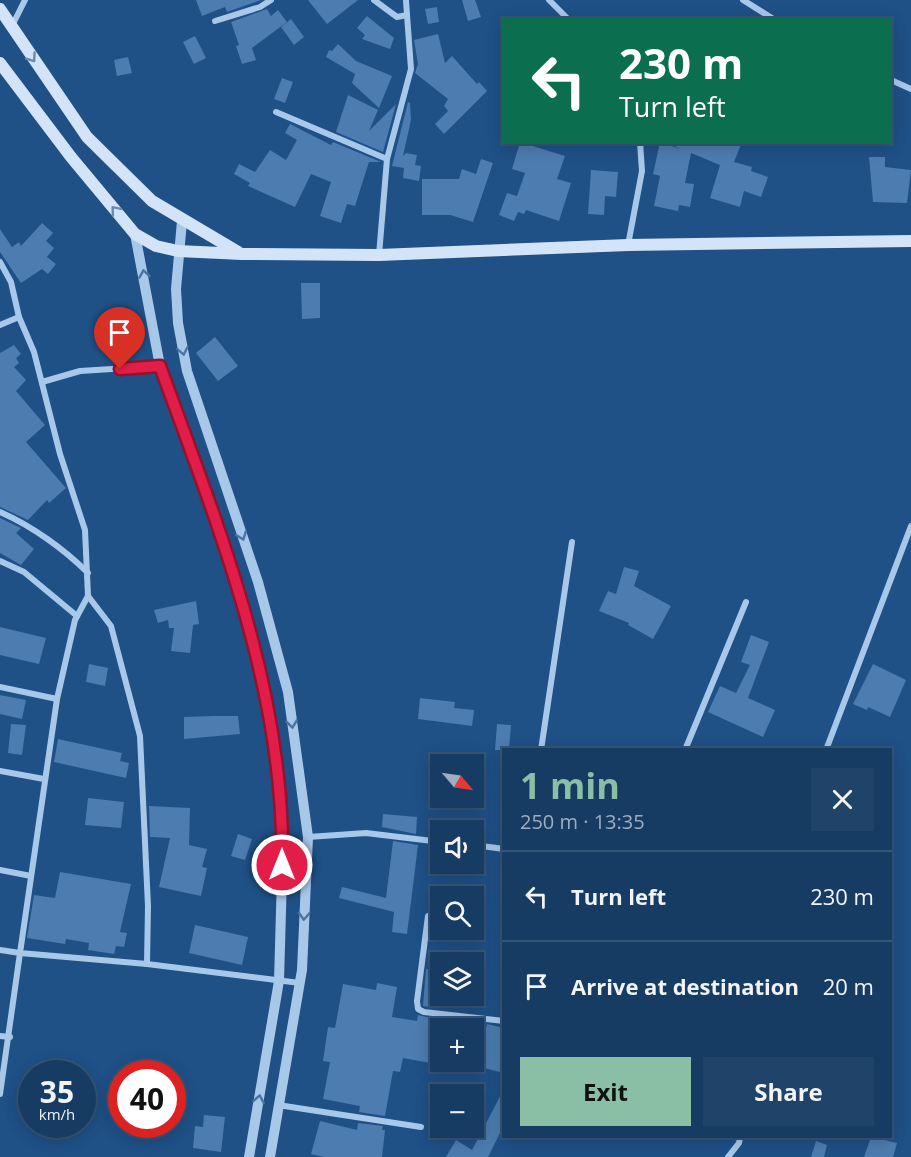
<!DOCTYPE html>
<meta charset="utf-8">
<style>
:root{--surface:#173c64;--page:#20436a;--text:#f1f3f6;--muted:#9eadbf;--line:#365678;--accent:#8abfa5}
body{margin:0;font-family:"Open Sans",sans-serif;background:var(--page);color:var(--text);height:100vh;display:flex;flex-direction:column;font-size:22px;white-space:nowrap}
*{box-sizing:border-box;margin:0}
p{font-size:20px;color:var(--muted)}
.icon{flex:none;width:33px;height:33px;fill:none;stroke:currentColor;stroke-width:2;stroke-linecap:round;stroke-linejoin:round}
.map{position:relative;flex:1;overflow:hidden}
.panel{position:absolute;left:502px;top:748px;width:390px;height:390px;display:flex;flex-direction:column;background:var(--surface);border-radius:0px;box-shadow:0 3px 15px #0003,0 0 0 2px var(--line)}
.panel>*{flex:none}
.guide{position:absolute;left:502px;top:18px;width:390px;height:126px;border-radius:0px;box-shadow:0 3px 15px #0003,0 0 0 2px var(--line);background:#0b6e4f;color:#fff;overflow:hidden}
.needle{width:39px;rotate:119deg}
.tools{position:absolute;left:430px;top:754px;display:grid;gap:12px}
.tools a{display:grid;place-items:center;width:54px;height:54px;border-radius:0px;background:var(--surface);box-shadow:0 3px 15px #0003,0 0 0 2px var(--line);font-size:30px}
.speed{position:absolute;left:18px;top:1060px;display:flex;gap:12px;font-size:30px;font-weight:700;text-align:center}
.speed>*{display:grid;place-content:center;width:78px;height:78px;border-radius:50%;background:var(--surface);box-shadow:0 3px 15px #0003,0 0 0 2px var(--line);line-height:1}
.speed small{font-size:15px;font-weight:400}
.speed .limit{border:9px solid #d22;background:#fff;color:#111}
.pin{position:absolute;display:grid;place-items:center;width:51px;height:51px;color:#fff;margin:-62px -26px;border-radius:50% 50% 50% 0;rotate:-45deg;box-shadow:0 0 6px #0007}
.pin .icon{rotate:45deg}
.me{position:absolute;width:66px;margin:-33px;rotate:0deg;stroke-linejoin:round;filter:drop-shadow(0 0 4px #0008)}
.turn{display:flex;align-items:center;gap:21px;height:126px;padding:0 18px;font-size:27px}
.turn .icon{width:78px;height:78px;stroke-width:2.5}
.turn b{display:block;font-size:42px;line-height:51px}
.round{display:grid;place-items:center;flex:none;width:63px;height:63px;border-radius:0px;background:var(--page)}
.headline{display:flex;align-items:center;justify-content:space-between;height:102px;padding:0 18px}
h1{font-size:36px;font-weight:700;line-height:45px;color:var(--accent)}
.button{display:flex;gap:12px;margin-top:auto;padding:12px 18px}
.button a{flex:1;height:69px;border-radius:0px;background:var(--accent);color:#111;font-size:24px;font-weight:700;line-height:69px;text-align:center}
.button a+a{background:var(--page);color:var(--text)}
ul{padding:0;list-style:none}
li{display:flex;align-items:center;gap:18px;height:90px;padding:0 18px;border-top:2px solid var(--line)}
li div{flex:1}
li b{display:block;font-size:22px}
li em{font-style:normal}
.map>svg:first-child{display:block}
</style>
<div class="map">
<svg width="911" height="1157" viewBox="0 0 911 1157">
<rect width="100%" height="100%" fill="#1f5086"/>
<g fill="#4c7cb0">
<path d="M 196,0 L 261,0 L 227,12 L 225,7 L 202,16 Z"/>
<path d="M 308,0 L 358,0 L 327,24 Z"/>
<path d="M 462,0 L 475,0 L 481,17 L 468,21 Z"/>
<path d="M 437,7 L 439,22 L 428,24 L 425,9 Z"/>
<path d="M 267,9 L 271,16 L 278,10 L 287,22 L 252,48 L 256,60 L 242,64 L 236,46 L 239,45 L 231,22 Z"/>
<path d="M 367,16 L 394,38 L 390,49 L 362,39 L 365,35 L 357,28 Z"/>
<path d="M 291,19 L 304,37 L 294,45 L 281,27 Z"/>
<path d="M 438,34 L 445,63 L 452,56 L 477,84 L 479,82 L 487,91 L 444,134 L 435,124 L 448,111 L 444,106 L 448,99 L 415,73 L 418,64 L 414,40 Z"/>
<path d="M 195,36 L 206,58 L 194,64 L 183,42 Z"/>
<path d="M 338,44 L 356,61 L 392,76 L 379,108 L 352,83 L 355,74 L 326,57 L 329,50 L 332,51 Z"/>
<path d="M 128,57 L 132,73 L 117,76 L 114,60 Z"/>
<path d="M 282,78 L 293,82 L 285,103 L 274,99 Z"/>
<path d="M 348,95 L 378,110 L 369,131 L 396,104 L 383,152 L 336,132 Z"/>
<path d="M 408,102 L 410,103 L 411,120 L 403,156 L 406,153 L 417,155 L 415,165 L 421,166 L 419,181 L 403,178 L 404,168 L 392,166 Z"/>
<path d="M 290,124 L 331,145 L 333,142 L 381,162 L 369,162 L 355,206 L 347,204 L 341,223 L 320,216 L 331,182 L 311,174 L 295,207 L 248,186 L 250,183 L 234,174 L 239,164 L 255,172 L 270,150 L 286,160 L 297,140 L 285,133 Z"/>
<path d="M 520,142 L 565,156 L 557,179 L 571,183 L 559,221 L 526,210 L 524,214 L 518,212 L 514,221 L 499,215 L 507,193 L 517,196 L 525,173 L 512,169 Z"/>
<path d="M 660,142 L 680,149 L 667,142 L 742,142 L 734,162 L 752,167 L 751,171 L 768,177 L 761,197 L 744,191 L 740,207 L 710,198 L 720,165 L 691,153 L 685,183 L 694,184 L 690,207 L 679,205 L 678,211 L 654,206 L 660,176 L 653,174 Z"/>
<path d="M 869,157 L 885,157 L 885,167 L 911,170 L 907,203 L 873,202 Z"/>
<path d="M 481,159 L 493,163 L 473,222 L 450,215 L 422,215 L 422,179 L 459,179 L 462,169 L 476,174 Z"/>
<path d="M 591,170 L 618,172 L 616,197 L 605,196 L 604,215 L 588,214 Z"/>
<path d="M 42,223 L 53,233 L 46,241 L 54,248 L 47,257 L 56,264 L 48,274 L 42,269 L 21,283 L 0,252 L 0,229 L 12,247 L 19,242 L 21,246 Z"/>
<path d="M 301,283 L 320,283 L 320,318 L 302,319 Z"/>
<path d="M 215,337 L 238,366 L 218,381 L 196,353 Z"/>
<path d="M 14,345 L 21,354 L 16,358 L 19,363 L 14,367 L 26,380 L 16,391 L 45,425 L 26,442 L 66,488 L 49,503 L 47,500 L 28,520 L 0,507 L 0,353 Z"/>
<path d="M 0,518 L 21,528 L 16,533 L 34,549 L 21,565 L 0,553 Z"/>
<path d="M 624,567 L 639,571 L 634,586 L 671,606 L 653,639 L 628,625 L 629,623 L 599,611 L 608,591 L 616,594 Z"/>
<path d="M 196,601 L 199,624 L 193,625 L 190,653 L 171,651 L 174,628 L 169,628 L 168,620 L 158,623 L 154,610 Z"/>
<path d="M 0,627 L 46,638 L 39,664 L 0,655 Z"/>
<path d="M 751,635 L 769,642 L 748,698 L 775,710 L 763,737 L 708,712 L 720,686 L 736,693 L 750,665 L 741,662 Z"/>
<path d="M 89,664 L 108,668 L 105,686 L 86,682 Z"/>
<path d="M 873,664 L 906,680 L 890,717 L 868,707 L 867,710 L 853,704 Z"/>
<path d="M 0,695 L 26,700 L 22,719 L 0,714 Z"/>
<path d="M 420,698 L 455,702 L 454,708 L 474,710 L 472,726 L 418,719 Z"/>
<path d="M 213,716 L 238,716 L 240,734 L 184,739 L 184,717 Z"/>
<path d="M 11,724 L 26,725 L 22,755 L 8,753 Z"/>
<path d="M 497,724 L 511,725 L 509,750 L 495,750 Z"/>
<path d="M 58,739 L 122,753 L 120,761 L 129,763 L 126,778 L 54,762 Z"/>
<path d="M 88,798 L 124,802 L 121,828 L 85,825 Z"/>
<path d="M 149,806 L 190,808 L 189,845 L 207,849 L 202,867 L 207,868 L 201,896 L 159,887 L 170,838 L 150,837 Z"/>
<path d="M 383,814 L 417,817 L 416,834 L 382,827 Z"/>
<path d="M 238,834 L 252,839 L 245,860 L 231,856 Z"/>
<path d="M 393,841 L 418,845 L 407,934 L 392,932 L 394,912 L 339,898 L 342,887 L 386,898 Z"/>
<path d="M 60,872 L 131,884 L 120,932 L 127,933 L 124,947 L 116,946 L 114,954 L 88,950 L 89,943 L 66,939 L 65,944 L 27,938 L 34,895 L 55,898 Z"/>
<path d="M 195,925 L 248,937 L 242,965 L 189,953 Z"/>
<path d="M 426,969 L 441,971 L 437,1008 L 423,1006 Z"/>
<path d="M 377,983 L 397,987 L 392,1017 L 417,1021 L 418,1015 L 435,1019 L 434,1025 L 441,1026 L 441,1065 L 403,1058 L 400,1072 L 393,1071 L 385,1116 L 359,1112 L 360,1106 L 323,1099 L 330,1062 L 323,1061 L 328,1027 L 335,1028 L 343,984 L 376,990 Z"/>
<path d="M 487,1024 L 504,1028 L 504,1073 L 476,1066 Z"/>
<path d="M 504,1089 L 504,1125 L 488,1157 L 446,1157 L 456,1140 L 472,1150 Z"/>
<path d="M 204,1115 L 225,1117 L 221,1152 L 193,1148 L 195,1126 L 203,1127 Z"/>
<path d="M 320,1121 L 357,1130 L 358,1123 L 383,1126 L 382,1130 L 385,1130 L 382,1157 L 324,1157 L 311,1154 Z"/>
<path d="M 871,1137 L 897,1143 L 893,1157 L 864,1157 Z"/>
<path d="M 816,1141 L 827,1145 L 824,1157 L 811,1157 Z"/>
</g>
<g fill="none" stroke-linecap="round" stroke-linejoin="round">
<g stroke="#a8c8ea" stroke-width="6">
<path d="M 374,0 L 397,17 L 407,15 L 406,0"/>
<path d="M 549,0 L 569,20"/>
<path d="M 743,0 L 775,20"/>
<path d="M 215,21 L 260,7 L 271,0"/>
<path d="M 12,26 L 25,0"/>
<path d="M 891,80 L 911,89"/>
<path d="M 276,112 L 387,159"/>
<path d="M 628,245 L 642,171 L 640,142"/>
<path d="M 379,255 L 387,159 L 411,69 L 407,15"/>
<path d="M 0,262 L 11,282 L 19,317 L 34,352 L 60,454 L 85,530 L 88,596 L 111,626 L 140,736 L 148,906 L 147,964 L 300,983"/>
<path d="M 0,325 L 19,317"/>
<path d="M 42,382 L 80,371 L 160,366"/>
<path d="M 0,512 C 32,526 64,549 88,573"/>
<path d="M 0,561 L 24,572 L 77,616"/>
<path d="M 88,596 L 75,620 L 57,699 L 20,953 L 147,964"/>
<path d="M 0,687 L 57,699"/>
<path d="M 541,750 L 572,542"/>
<path d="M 685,750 L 746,602"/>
<path d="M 826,750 L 911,526"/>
<path d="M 0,771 L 44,779"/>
<path d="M 308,837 L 366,833 L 441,842"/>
<path d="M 474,845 L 504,849"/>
<path d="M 0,870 L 31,876"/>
<path d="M 428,916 L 417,1001 L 418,1009 L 424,1012 L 504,1021"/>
<path d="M 0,950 L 20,953 L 0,1094"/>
<path d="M 0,1036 L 10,1037"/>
<path d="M 278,1105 L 421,1127"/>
<path d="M 728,1157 L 739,1143 L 740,1137"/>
</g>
<g stroke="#a8c8ea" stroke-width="10">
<path d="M 182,221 L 176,289 L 178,323 L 187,371 L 258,582 L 288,692 L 308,837 L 302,970 L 270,1157"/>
<path d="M 135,234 L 160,366 L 229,560 L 257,658 L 273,745 L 283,841 L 279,981 L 249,1157"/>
</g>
<g stroke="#d3e4f8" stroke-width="12">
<path d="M 0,9 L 87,137 L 152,201 L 238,252"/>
<path d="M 0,63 L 71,157 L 135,234 L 156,246 L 178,251 L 242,254 L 379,255 L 628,245 L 911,241"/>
</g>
</g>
<defs><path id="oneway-chevron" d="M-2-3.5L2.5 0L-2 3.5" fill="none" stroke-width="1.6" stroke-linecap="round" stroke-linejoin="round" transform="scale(1.5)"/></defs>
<g stroke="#678bb4">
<use href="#oneway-chevron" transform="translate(32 58) rotate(55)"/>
<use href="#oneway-chevron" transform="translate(115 210) rotate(-130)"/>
</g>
<g stroke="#4874a4">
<use href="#oneway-chevron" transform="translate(144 274) rotate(-99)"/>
<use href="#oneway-chevron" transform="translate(183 351) rotate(79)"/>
<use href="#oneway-chevron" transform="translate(242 536) rotate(70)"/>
<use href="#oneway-chevron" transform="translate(292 724) rotate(83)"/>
<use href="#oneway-chevron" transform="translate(304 916) rotate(93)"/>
<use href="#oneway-chevron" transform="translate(259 1099) rotate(-80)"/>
</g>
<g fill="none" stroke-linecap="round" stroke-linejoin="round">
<defs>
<path id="route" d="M 120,369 L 160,366 C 218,526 286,692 282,865"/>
</defs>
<use href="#route" stroke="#92132f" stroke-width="15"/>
<use href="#route" stroke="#e11d48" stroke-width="10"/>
</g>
</svg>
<div class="tools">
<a><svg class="needle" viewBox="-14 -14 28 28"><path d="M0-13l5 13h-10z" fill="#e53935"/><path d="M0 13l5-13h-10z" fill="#9eadbf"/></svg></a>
<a><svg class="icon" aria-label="sound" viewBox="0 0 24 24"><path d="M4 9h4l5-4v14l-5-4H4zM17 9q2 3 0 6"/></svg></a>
<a><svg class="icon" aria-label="search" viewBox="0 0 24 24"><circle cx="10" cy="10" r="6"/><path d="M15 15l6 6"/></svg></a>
<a><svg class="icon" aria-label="layers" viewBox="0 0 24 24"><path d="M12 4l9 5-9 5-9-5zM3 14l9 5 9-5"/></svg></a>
<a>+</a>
<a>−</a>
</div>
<div class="speed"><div>35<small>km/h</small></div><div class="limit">40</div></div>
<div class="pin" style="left:120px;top:369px;background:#d93025"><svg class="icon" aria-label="arrive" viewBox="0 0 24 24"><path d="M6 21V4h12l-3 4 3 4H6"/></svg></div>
<svg class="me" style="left:282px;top:865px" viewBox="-20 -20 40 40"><circle r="17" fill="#e11d48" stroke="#fff" stroke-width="3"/><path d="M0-11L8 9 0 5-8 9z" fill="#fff"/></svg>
<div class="guide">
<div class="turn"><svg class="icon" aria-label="left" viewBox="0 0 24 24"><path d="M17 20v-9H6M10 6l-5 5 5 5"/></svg><div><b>230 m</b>Turn left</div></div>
</div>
<section class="panel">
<div class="headline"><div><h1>1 min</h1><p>250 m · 13:35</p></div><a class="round"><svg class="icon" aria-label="close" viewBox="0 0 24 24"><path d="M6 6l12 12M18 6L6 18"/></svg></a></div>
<ul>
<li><svg class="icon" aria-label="left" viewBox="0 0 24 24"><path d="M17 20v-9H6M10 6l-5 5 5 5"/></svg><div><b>Turn left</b></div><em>230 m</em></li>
<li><svg class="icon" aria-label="arrive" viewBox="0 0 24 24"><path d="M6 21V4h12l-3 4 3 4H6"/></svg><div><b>Arrive at destination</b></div><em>20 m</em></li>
</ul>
<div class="button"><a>Exit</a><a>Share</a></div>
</section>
</div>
